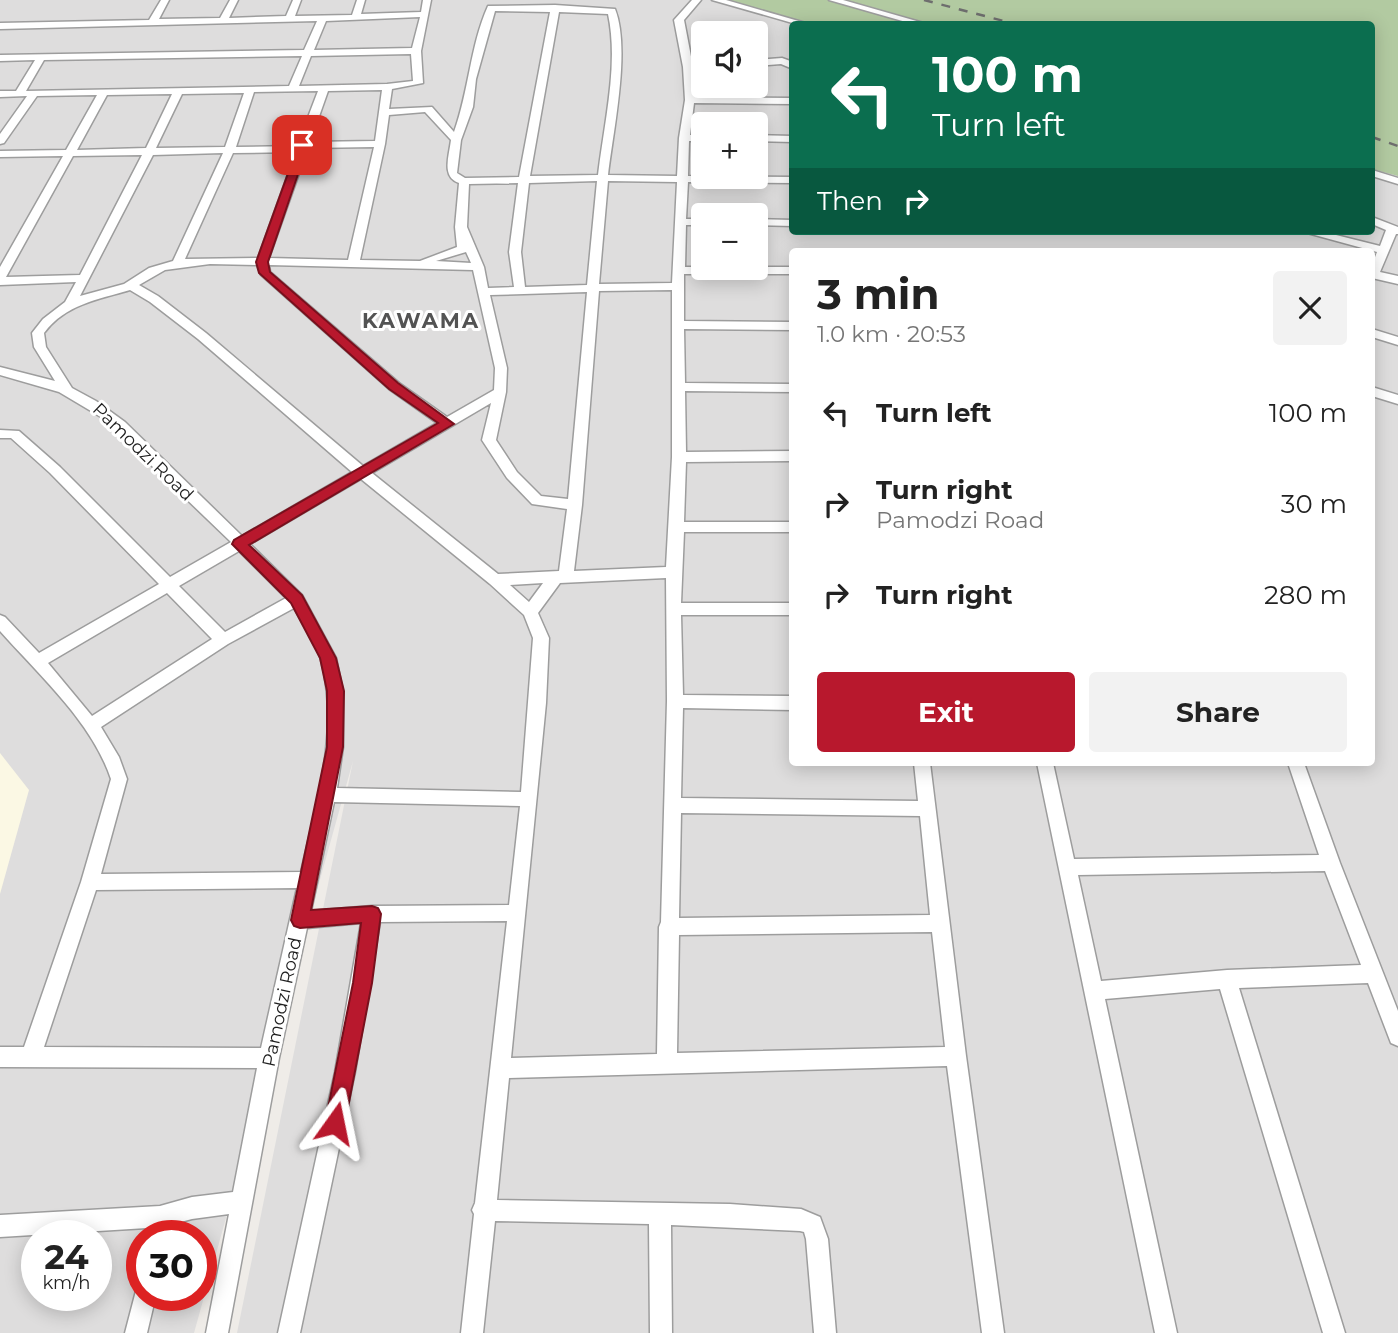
<!DOCTYPE html>
<meta charset="utf-8">
<style>
:root{--surface:#fff;--page:#f2f2f2;--text:#222;--muted:#767676;--accent:#b8182d}
body{margin:0;font-family:Montserrat,sans-serif;background:var(--page);color:var(--text);height:100vh;display:flex;flex-direction:column;font-size:26px;white-space:nowrap}
*{box-sizing:border-box;margin:0}
p{font-size:23px;color:var(--muted)}
.icon{flex:none;width:38px;height:38px;fill:none;stroke:currentColor;stroke-width:2;stroke-linecap:round;stroke-linejoin:round}
.map{position:relative;flex:1;overflow:hidden}
.drawer{position:absolute;left:789px;top:248px;width:586px;height:518px;display:flex;flex-direction:column;background:var(--surface);border-radius:7px;box-shadow:0 4px 18px #0003}
.drawer>*{flex:none}
.hud{position:absolute;left:789px;top:21px;width:586px;height:214px;border-radius:7px;box-shadow:0 4px 18px #0003;background:#0b6e4f;color:#fff;overflow:hidden}
.buttons{position:absolute;left:691px;top:21px;display:grid;gap:14px}
.buttons a{display:grid;place-items:center;width:77px;height:77px;border-radius:7px;background:var(--surface);box-shadow:0 4px 18px #0003;font-size:35px}
.speed{position:absolute;left:21px;top:1220px;display:flex;gap:14px;font-size:35px;font-weight:700;text-align:center}
.speed>*{display:grid;place-content:center;width:91px;height:91px;border-radius:50%;background:var(--surface);box-shadow:0 4px 18px #0003;line-height:1}
.speed small{font-size:18px;font-weight:400}
.speed .limit{border:10px solid #d22;background:#fff;color:#111}
.pin{position:absolute;display:grid;place-items:center;width:60px;height:60px;color:#fff;margin:-30px;border-radius:14px;box-shadow:0 4px 10px #0006}
.me{position:absolute;width:77px;margin:-38px;rotate:12deg;stroke-linejoin:round;filter:drop-shadow(0 0 5px #0008)}
.turn{display:flex;align-items:center;gap:24px;height:147px;padding:0 28px;font-size:32px}
.turn .icon{width:91px;height:91px;stroke-width:2.5}
.turn b{display:block;font-size:49px;line-height:60px}
.then{display:flex;align-items:center;height:66px;padding:0 28px;background:#0003;gap:14px;font-size:26px}
.round{display:grid;place-items:center;flex:none;width:74px;height:74px;border-radius:7px;background:var(--page)}
.headline{display:flex;align-items:center;justify-content:space-between;height:119px;padding:0 28px}
h1{font-size:42px;font-weight:700;line-height:52px}
.action{display:flex;gap:14px;margin-top:auto;padding:14px 28px}
.action a{flex:1;height:80px;border-radius:7px;background:var(--accent);color:#fff;font-size:28px;font-weight:700;line-height:80px;text-align:center}
.action a+a{background:var(--page);color:var(--text)}
ul{padding:0;list-style:none}
li{display:flex;align-items:center;gap:21px;height:91px;padding:0 28px}
li div{flex:1}
li b{display:block;font-size:26px}
li em{font-style:normal}
.map>svg:first-child{display:block}
</style>
<div class="map">
<svg width="1398" height="1333" viewBox="0 0 1398 1333">
<rect width="100%" height="100%" fill="#efece8"/>
<path fill="#dedddd" fill-rule="evenodd" d="M 0,0 L 863,0 L 950,24 L 793,24 L 793,231 L 1372,231 L 1372,162 L 1398,172 L 1398,1333 L 237,1333 L 353,761 L 194,1333 L 0,1333 ZM 704,33 L 756,33 L 756,86 L 704,86 ZM 704,124 L 756,124 L 756,177 L 704,177 ZM 704,215 L 756,215 L 756,268 L 704,268 ZM 793,252 L 1372,252 L 1372,763 L 793,763 ZM 37,1236 L 96,1236 L 96,1295 L 37,1295 ZM 142,1236 L 201,1236 L 201,1295 L 142,1295 Z"/>
<path fill="#fbf8e4" d="M 0,753 L 29,790 L 0,894 Z"/>
<path fill="#b2caa1" d="M 714,0 L 1398,0 L 1398,176 L 1372,169 L 1372,24 L 810,24 Z"/>
<g fill="none" stroke-linecap="round" stroke-linejoin="round">
<defs>
<g id="minor">
<path d="M 161,0 L 169,0 L 159,19 L 220,18 L 230,0 L 238,0 L 229,18 L 286,16 L 293,0 L 301,0 L 295,16 L 352,15 L 357,0 L 365,0 L 361,14 L 421,12 L 423,0 L 431,0 L 421,51 L 423,83 L 392,89 L 389,109 L 432,107 L 454,132 C 469,91 470,46 488,6 L 555,5 L 615,9 C 631,49 613,131 608,175 L 677,176 L 679,138 L 685,100 L 683,67 L 674,20 L 692,0 L 701,0 L 684,20 L 693,67 L 695,97 L 793,98 L 793,104 L 694,103 L 690,135 L 704,135 L 704,141 L 689,141 L 688,176 L 793,177 L 793,183 L 688,182 L 686,219 L 704,219 L 704,225 L 686,225 L 685,267 L 793,267 L 793,274 L 684,274 L 684,321 L 793,322 L 793,330 L 684,329 L 685,383 L 793,384 L 793,392 L 685,391 L 686,452 L 793,451 L 793,461 L 686,462 L 684,522 L 793,522 L 793,532 L 684,532 L 681,603 L 793,603 L 793,615 L 681,615 L 683,695 L 793,696 L 793,710 L 683,708 L 681,798 L 918,801 L 914,763 L 930,763 L 966,1056 L 1004,1333 L 982,1333 L 947,1066 L 509,1078 L 497,1200 L 730,1204 L 801,1209 L 820,1217 L 828,1239 L 836,1333 L 814,1333 L 806,1239 L 804,1232 L 800,1231 L 671,1225 L 672,1333 L 650,1333 L 649,1224 L 495,1221 L 483,1333 L 461,1333 L 474,1214 L 472,1210 L 475,1203 L 507,921 L 380,922 L 355,1072 L 300,1333 L 278,1333 L 335,1072 L 361,923 L 307,928 L 279,1058 L 228,1333 L 206,1333 L 229,1214 L 192,1219 L 169,1225 L 168,1236 L 146,1236 L 147,1228 L 0,1237 L 0,1215 L 160,1206 L 192,1197 L 233,1192 L 257,1068 L 0,1067 L 0,1047 L 24,1047 L 81,882 L 111,779 C 92,722 39,675 0,631 L 0,615 L 5,617 L 39,653 L 159,584 L 50,473 L 11,438 L 0,438 L 0,430 L 19,431 L 60,467 L 170,577 L 231,542 L 101,417 L 59,392 L 0,375 L 0,367 L 55,381 L 34,347 L 32,333 L 43,319 L 65,302 L 76,282 L 0,285 L 0,267 L 63,156 L 0,157 L 0,151 L 66,150 L 97,95 L 37,96 L 4,143 L 0,144 L 0,134 L 27,96 L 0,97 L 0,91 L 16,91 L 35,60 L 0,61 L 0,55 L 304,50 L 317,21 L 0,29 L 0,23 L 149,20 ZM 495,11 L 550,12 L 519,177 L 465,178 L 457,173 L 461,140 L 473,107 L 476,79 ZM 559,12 L 608,14 C 619,65 604,123 598,175 L 530,176 ZM 420,17 L 412,48 L 314,50 L 326,21 ZM 411,54 L 413,81 L 387,84 L 299,86 L 311,56 ZM 302,56 L 289,86 L 26,91 L 44,60 ZM 382,90 L 375,141 L 310,142 L 328,91 ZM 318,91 L 297,146 L 236,147 L 254,92 ZM 244,93 L 225,147 L 156,148 L 182,94 ZM 172,94 L 146,148 L 77,150 L 107,95 ZM 425,112 L 451,140 C 449,156 441,177 459,183 L 455,227 L 457,247 L 420,261 L 360,260 L 385,144 L 389,115 ZM 374,147 L 348,260 L 269,258 L 308,148 ZM 296,152 L 258,258 L 185,259 L 233,153 ZM 223,153 L 173,261 L 149,268 L 124,284 L 80,296 L 153,155 ZM 142,155 L 80,275 L 6,277 L 73,156 ZM 597,181 L 587,285 L 525,287 L 521,252 L 529,183 ZM 608,181 L 677,182 L 672,283 L 599,284 ZM 518,183 L 509,252 L 514,287 L 488,288 L 484,267 L 467,227 L 469,184 ZM 466,252 L 471,263 L 436,261 ZM 210,264 L 257,265 L 261,275 L 389,389 L 437,423 L 363,466 L 206,333 L 158,296 L 139,285 L 165,270 ZM 269,265 L 473,270 L 495,368 L 494,390 L 447,417 L 399,383 L 270,272 ZM 130,290 L 150,302 L 198,339 L 352,472 L 242,536 L 125,422 L 96,401 L 72,388 L 46,347 L 44,333 C 66,304 97,300 130,290 ZM 672,290 L 672,457 L 666,567 L 574,571 L 582,505 L 599,291 ZM 587,292 L 568,499 L 541,496 L 517,472 L 496,440 L 506,392 L 507,368 L 490,295 ZM 491,403 L 482,440 L 507,478 L 532,504 L 567,509 L 559,571 L 498,574 L 372,473 ZM 361,479 L 490,584 L 524,615 L 533,638 L 521,792 L 337,788 L 343,747 L 343,692 L 336,658 L 302,595 L 250,544 ZM 239,551 L 286,598 L 225,632 L 179,586 ZM 666,578 L 667,701 L 661,922 L 659,927 L 657,1054 L 511,1058 L 546,703 L 549,638 L 538,613 L 560,583 ZM 543,583 L 529,602 L 510,585 ZM 167,593 L 212,639 L 92,716 L 48,663 ZM 294,608 C 303,624 316,642 321,660 C 340,730 316,804 301,872 L 101,874 L 127,779 L 119,757 L 101,727 L 228,644 ZM 334,802 L 520,806 L 509,905 L 372,906 L 311,911 ZM 681,813 L 920,816 L 930,915 L 679,918 ZM 297,888 L 261,1048 L 44,1047 L 96,890 ZM 932,932 L 945,1047 L 677,1053 L 679,935 Z"/>
<path d="M 712,0 L 726,0 L 809,24 L 796,24 Z"/>
<path d="M 829,0 L 843,0 L 927,24 L 913,24 Z"/>
<path d="M 782,58 L 793,62 L 793,69 L 781,64 L 756,66 L 756,60 Z"/>
<path d="M 756,135 L 793,136 L 793,142 L 756,141 Z"/>
<path d="M 1372,170 L 1398,178 L 1398,184 L 1372,176 Z"/>
<path d="M 1372,217 L 1398,227 L 1398,234 L 1396,234 L 1380,272 L 1398,276 L 1398,284 L 1372,278 L 1372,265 L 1377,252 L 1300,231 L 1320,231 L 1380,246 L 1386,230 L 1372,224 Z"/>
<path d="M 756,219 L 793,220 L 793,226 L 756,225 Z"/>
<path d="M 1372,329 L 1398,337 L 1398,345 L 1372,337 Z"/>
<path d="M 1372,387 L 1398,395 L 1398,404 L 1372,396 Z"/>
<path d="M 1037,763 L 1053,763 L 1074,859 L 1319,855 L 1288,763 L 1304,763 L 1340,863 L 1398,1011 L 1398,1046 L 1391,1043 L 1368,983 L 1239,988 L 1345,1333 L 1323,1333 L 1220,989 L 1105,999 L 1177,1333 L 1155,1333 ZM 1325,871 L 1361,965 L 1227,970 L 1101,981 L 1078,875 Z"/>
<path d="M 142,1285 L 142,1295 L 156,1295 L 147,1333 L 125,1333 L 137,1287 Z"/>
</g>
</defs>
<use href="#minor" stroke="#9d9d9d" stroke-width="3"/>
<use href="#minor" fill="#fff" fill-rule="evenodd"/>
<g stroke="#6e6e6e" stroke-width="2.5" stroke-dasharray="9 9" stroke-linecap="butt">
<path d="M 924,0 L 1015,24"/>
<path d="M 1372,137 L 1398,146"/>
</g>
</g>
<path fill="#b8182d" stroke="#78101d" stroke-width="2" d="M 299,143 L 308,145 L 268,262 L 270,272 L 398,383 L 454,424 L 249,545 L 302,595 L 336,658 L 344,691 L 343,747 L 311,910 L 372,906 L 378,908 L 381,914 L 372,983 L 345,1123 L 342,1131 L 335,1134 L 328,1131 L 325,1123 L 353,983 L 361,923 L 300,928 L 294,926 L 291,920 L 327,747 L 327,691 L 320,658 L 291,603 L 232,544 L 234,540 L 438,423 L 389,389 L 259,273 L 256,262 Z"/>
<g text-anchor="middle" stroke-width="6" stroke-linejoin="round" paint-order="stroke">
<g font-size="18" fill="#202020" stroke="#fff">
<text transform="translate(143 452) rotate(44)" y="6">Pamodzi Road</text>
<text transform="translate(282 1002) rotate(-78)" y="6">Pamodzi Road</text>
</g>
<g font-size="21" font-weight="bold" letter-spacing="2" fill="#535353" stroke="#fff">
<text x="421" y="328">KAWAMA</text>
</g>
</g>
</svg>
<div class="buttons">
<a><svg class="icon" aria-label="sound" viewBox="0 0 24 24"><path d="M4 9h4l5-4v14l-5-4H4zM17 9q2 3 0 6"/></svg></a>
<a>+</a>
<a>−</a>
</div>
<div class="speed"><div>24<small>km/h</small></div><div class="limit">30</div></div>
<div class="pin" style="left:302px;top:145px;background:#d93025"><svg class="icon" aria-label="arrive" viewBox="0 0 24 24"><path d="M6 21V4h12l-3 4 3 4H6"/></svg></div>
<svg class="me" style="left:335px;top:1123px" viewBox="-20 -20 40 40"><path d="M0-17L14 15 0 8-14 15z" fill="#b8182d" stroke="#fff" stroke-width="4"/></svg>
<div class="hud">
<div class="turn"><svg class="icon" aria-label="left" viewBox="0 0 24 24"><path d="M17 20v-9H6M10 6l-5 5 5 5"/></svg><div><b>100 m</b>Turn left</div></div>
<div class="then">Then<svg class="icon" aria-label="right" viewBox="0 0 24 24"><path d="M7 20v-9h11M14 6l5 5-5 5"/></svg></div>
</div>
<section class="drawer">
<div class="headline"><div><h1>3 min</h1><p>1.0 km · 20:53</p></div><a class="round"><svg class="icon" aria-label="close" viewBox="0 0 24 24"><path d="M6 6l12 12M18 6L6 18"/></svg></a></div>
<ul>
<li><svg class="icon" aria-label="left" viewBox="0 0 24 24"><path d="M17 20v-9H6M10 6l-5 5 5 5"/></svg><div><b>Turn left</b></div><em>100 m</em></li>
<li><svg class="icon" aria-label="right" viewBox="0 0 24 24"><path d="M7 20v-9h11M14 6l5 5-5 5"/></svg><div><b>Turn right</b><p>Pamodzi Road</p></div><em>30 m</em></li>
<li><svg class="icon" aria-label="right" viewBox="0 0 24 24"><path d="M7 20v-9h11M14 6l5 5-5 5"/></svg><div><b>Turn right</b></div><em>280 m</em></li>
</ul>
<div class="action"><a>Exit</a><a>Share</a></div>
</section>
</div>
